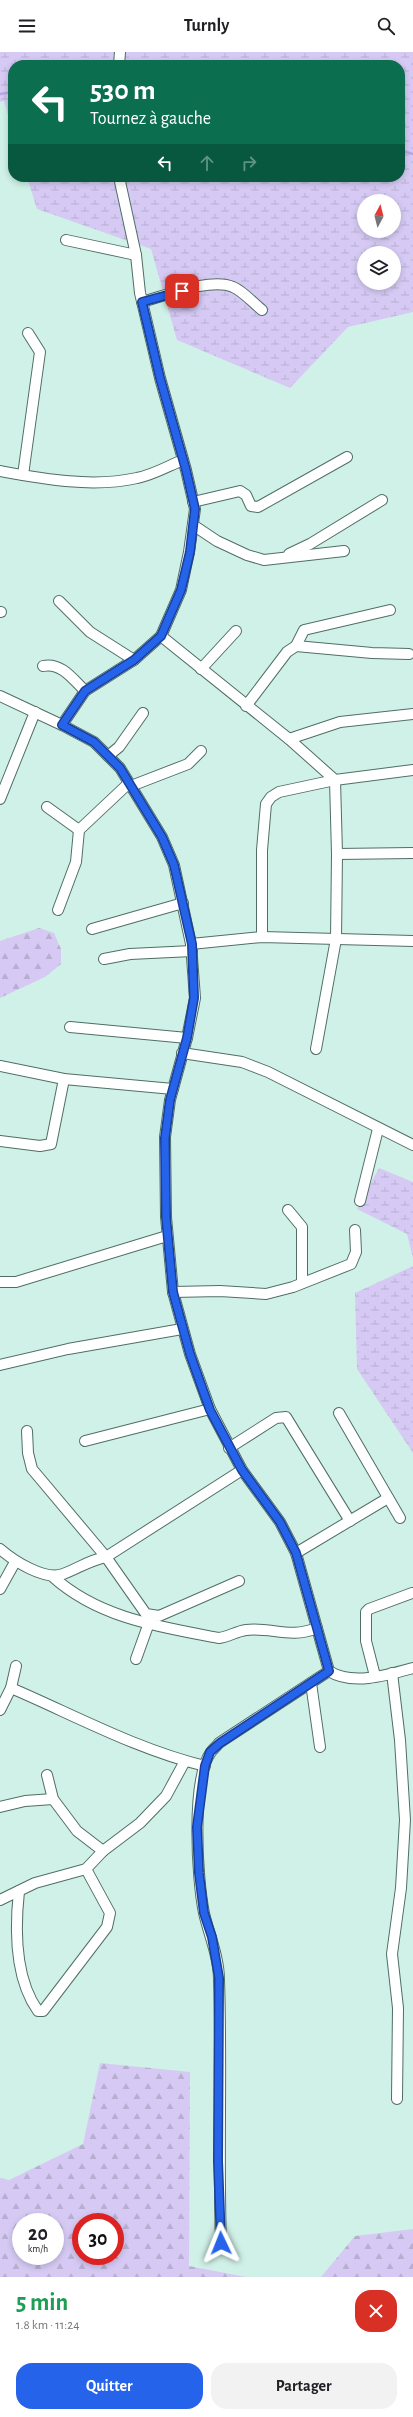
<!DOCTYPE html>
<html lang="fr">
<meta charset="utf-8">
<style>
:root{--surface:#fff;--page:#f2f2f2;--text:#202124;--muted:#757577;--accent:#2563eb}
body{margin:0;font-family:"Alegreya Sans",sans-serif;background:var(--page);color:var(--text);height:100vh;display:flex;flex-direction:column;font-size:15px;white-space:nowrap}
*{box-sizing:border-box;margin:0}
p{font-size:13px;color:var(--muted)}
.icon{flex:none;width:22px;height:22px;fill:none;stroke:currentColor;stroke-width:2;stroke-linecap:round;stroke-linejoin:round}
.map{position:relative;height:2225px;overflow:hidden}
.side{display:flex;flex-direction:column;background:var(--surface);flex:1}
.side>*{flex:none}
.hud{position:absolute;left:8px;top:8px;width:397px;height:122px;border-radius:16px;box-shadow:0 2px 6px #0003;background:#0b6e4f;color:#fff;overflow:hidden}
.needle{width:26px;rotate:7deg}
.buttons{position:absolute;left:357px;top:142px;display:grid;gap:8px}
.buttons a{display:grid;place-items:center;width:44px;height:44px;border-radius:50%;background:var(--surface);box-shadow:0 2px 6px #0003;font-size:20px}
.speed{position:absolute;left:12px;top:2161px;display:flex;gap:8px;font-size:20px;font-weight:700;text-align:center}
.speed>*{display:grid;place-content:center;width:52px;height:52px;border-radius:50%;background:var(--surface);box-shadow:0 2px 6px #0003;line-height:1}
.speed small{font-size:10px;font-weight:400}
.speed .limit{border:6px solid #d22;background:#fff;color:#111}
.pin{position:absolute;display:grid;place-items:center;width:34px;height:34px;color:#fff;margin:-17px;border-radius:8px;box-shadow:0 2px 6px #0006}
.me{position:absolute;width:44px;margin:-22px;rotate:358deg;stroke-linejoin:round;filter:drop-shadow(0 0 3px #0008)}
.turn{display:flex;align-items:center;gap:14px;height:84px;padding:0 16px;font-size:18px}
.turn .icon{width:52px;height:52px;stroke-width:2.5}
.turn b{display:block;font-size:28px;line-height:34px}
.lanes{display:flex;align-items:center;height:38px;padding:0 16px;background:#0003;justify-content:center;gap:20px;direction:ltr}
.lanes .off{opacity:.35}
.round{display:grid;place-items:center;flex:none;width:42px;height:42px;border-radius:16px;background:var(--page)}
.overview{display:flex;align-items:center;justify-content:space-between;height:68px;padding:0 16px}
h1{font-size:24px;font-weight:700;line-height:30px;color:#1e9e55}
.action{display:flex;gap:8px;margin-top:auto;padding:8px 16px}
.action a{flex:1;height:46px;border-radius:16px;background:var(--accent);color:#fff;font-size:16px;font-weight:700;line-height:46px;text-align:center}
.action a+a{background:var(--page);color:var(--text)}
header{display:flex;justify-content:space-between;align-items:center;height:52px;padding:0 16px;background:var(--surface);font-size:18px;font-weight:700}
.map>svg:first-child{display:block}
</style>
<header><svg class="icon" aria-label="menu" viewBox="0 0 24 24"><path d="M4 6h16M4 12h16M4 18h16"/></svg>Turnly<svg class="icon" aria-label="search" viewBox="0 0 24 24"><circle cx="10" cy="10" r="6"/><path d="M15 15l6 6"/></svg></header>
<div class="map">
<svg width="413" height="2225" viewBox="0 0 413 2225">
<defs>
<pattern id="forest-firs" width="22" height="20" patternUnits="userSpaceOnUse"><rect width="22" height="20" fill="#d6caf4"/><path d="M5 1l3.5 6h-7zM16 11l3.5 6h-7z" fill="#b8aed2"/></pattern>
<pattern id="wetland-marsh" width="20" height="14" patternUnits="userSpaceOnUse"><rect width="20" height="14" fill="#d6caf4"/><path d="M1 5h8M5 5V1M11 12h8M15 12V8" fill="none" stroke="#b8aed2"/></pattern>
</defs>
<rect width="100%" height="100%" fill="#d0f1e7"/>
<g fill="url(#forest-firs)" fill-rule="evenodd">
<path d="M 39,876 L 54,881 L 61,897 L 61,912 L 45,925 L 0,946 L 0,889 Z"/>
<path d="M 100,2011 L 190,2020 L 189,2214 L 246,2225 L 0,2225 L 0,2126 L 9,2128 L 83,2092 ZM 21,2170 L 55,2170 L 55,2204 L 21,2204 ZM 81,2170 L 115,2170 L 115,2204 L 81,2204 Z"/>
<path d="M 413,2177 L 413,2225 L 321,2225 L 355,2184 Z"/>
</g>
<g fill="url(#wetland-marsh)" fill-rule="evenodd">
<path d="M 0,0 L 413,0 L 413,260 L 348,275 L 290,336 L 177,288 L 151,197 L 37,157 L 27,125 L 400,125 L 400,13 L 13,13 L 13,78 L 4,49 L 0,50 ZM 364,149 L 394,149 L 394,179 L 364,179 ZM 364,201 L 394,201 L 394,231 L 364,231 Z"/>
<path d="M 379,1116 L 413,1130 L 413,1206 L 407,1182 L 357,1157 Z"/>
<path d="M 413,1214 L 413,1401 L 357,1317 L 355,1241 Z"/>
</g>
<g fill="none" stroke-linecap="round" stroke-linejoin="round">
<g stroke="#b8a6e0" stroke-width="2.5">
<path d="M 0,42 L 13,40"/>
<path d="M 400,98 L 413,102"/>
</g>
<defs>
<g id="minor">
<path d="M 119,13 L 120,0"/>
<path d="M 66,188 L 136,203"/>
<path d="M 142,250 C 165,244 211,225 233,235 C 243,239 253,251 262,258"/>
<path d="M 0,419 C 44,427 92,436 137,426 C 153,423 168,414 183,408"/>
<path d="M 23,423 L 40,300 L 28,281"/>
<path d="M 193,450 L 240,439 L 246,443 L 251,454 L 258,455 L 347,405"/>
<path d="M 193,473 L 217,489 L 247,503 L 264,508 L 344,499"/>
<path d="M 289,502 L 310,492 L 382,448"/>
<path d="M 59,549 L 90,580 L 134,608"/>
<path d="M 0,560 L 1,560"/>
<path d="M 161,584 L 289,687 L 335,728 L 337,802 L 336,887 L 316,997"/>
<path d="M 296,594 L 304,578 L 390,558"/>
<path d="M 43,614 C 61,610 73,627 85,639"/>
<path d="M 201,617 L 236,579"/>
<path d="M 0,644 L 62,673 L 94,690 L 120,716 L 162,785 L 174,813 L 191,892 L 195,946 L 187,986 L 170,1048 L 165,1085 L 166,1165 L 173,1240 L 190,1302 L 210,1357 L 242,1418 L 280,1470 L 296,1501 L 329,1619 C 352,1634 388,1623 413,1616"/>
<path d="M 246,654 L 287,600 L 296,594 L 372,601 L 409,602"/>
<path d="M 62,673 L 85,639 L 134,608 L 161,584 L 181,538 L 189,500 L 195,457 L 186,418 L 160,326 L 140,241 L 136,203 L 119,125"/>
<path d="M 289,687 L 340,670 L 413,662"/>
<path d="M 108,704 L 119,695 L 143,661"/>
<path d="M 131,734 L 188,712 L 201,699"/>
<path d="M 0,747 L 35,660"/>
<path d="M 47,755 L 79,778"/>
<path d="M 337,802 L 413,801"/>
<path d="M 58,858 L 76,810 L 79,778 L 129,731"/>
<path d="M 92,877 L 183,851"/>
<path d="M 262,885 L 262,798 L 266,752 L 271,745 L 279,740 L 335,728 L 413,718"/>
<path d="M 191,892 L 262,885 L 413,889"/>
<path d="M 104,907 L 130,902 L 192,899"/>
<path d="M 70,975 L 187,986"/>
<path d="M 182,1001 L 242,1010 L 268,1020 L 413,1093"/>
<path d="M 0,1014 L 64,1027 L 173,1037"/>
<path d="M 0,1089 L 40,1094 L 51,1092 L 64,1027"/>
<path d="M 360,1149 L 378,1077"/>
<path d="M 288,1158 L 302,1175 L 302,1230"/>
<path d="M 0,1230 L 16,1230 L 167,1184"/>
<path d="M 173,1240 L 220,1239 L 266,1242 L 293,1235 L 351,1212 L 356,1200 L 355,1178"/>
<path d="M 0,1313 L 68,1297 L 182,1277"/>
<path d="M 339,1361 L 400,1466"/>
<path d="M 27,1379 L 28,1401 L 32,1417 L 106,1505 L 146,1562 L 159,1564 L 239,1529"/>
<path d="M 85,1389 L 210,1357"/>
<path d="M 229,1396 L 276,1366 L 286,1365 L 350,1469"/>
<path d="M 0,1497 C 14,1509 45,1529 63,1522 C 79,1516 90,1508 106,1505 L 242,1418"/>
<path d="M 296,1501 L 388,1446"/>
<path d="M 52,1524 C 98,1566 160,1575 219,1586 C 228,1585 237,1579 246,1578 C 272,1575 290,1587 317,1576"/>
<path d="M 0,1537 L 15,1510"/>
<path d="M 136,1607 L 150,1568"/>
<path d="M 392,1621 L 400,1688 L 405,1768 L 401,1836 L 392,1902 L 398,1956 L 397,2047"/>
<path d="M 375,1624 L 366,1589 L 366,1560 L 369,1557 L 412,1541"/>
<path d="M 311,1631 L 320,1695"/>
<path d="M 11,1636 C 74,1663 138,1698 205,1714"/>
<path d="M 0,1658 L 11,1636 L 16,1614"/>
<path d="M 47,1723 L 53,1747 L 77,1779 L 103,1799"/>
<path d="M 0,1755 L 25,1749 L 53,1747"/>
<path d="M 19,1839 C 15,1876 15,1927 38,1959 L 43,1959 L 107,1875 L 110,1861 L 86,1817"/>
<path d="M 0,1848 L 35,1831 L 86,1817 L 103,1799 L 140,1771 L 166,1744 L 185,1709"/>
<path d="M 221,2191 C 218,2104 222,2016 219,1928 C 219,1905 209,1883 204,1861 C 197,1827 191,1727 211,1700 C 213,1697 217,1694 219,1691 L 329,1619"/>
</g>
</defs>
<use href="#minor" stroke="#506e66" stroke-width="12"/>
<use href="#minor" stroke="#fff" stroke-width="10"/>
</g>
<g fill="none" stroke-linecap="round" stroke-linejoin="round">
<defs>
<path id="route" d="M 182,239 L 142,250 L 160,326 L 186,418 L 195,457 L 190,500 L 181,538 L 161,584 L 134,608 L 85,639 L 62,673 L 94,690 L 120,716 L 162,785 L 174,813 L 192,892 L 194,946 L 187,986 L 170,1048 L 165,1086 L 166,1165 L 173,1240 L 190,1302 L 210,1358 L 242,1418 L 280,1470 L 296,1501 L 329,1619 L 220,1691 L 210,1700 L 205,1714 L 197,1775 L 199,1821 L 204,1861 L 212,1885 L 219,1926 L 218,2109 L 221,2191"/>
</defs>
<use href="#route" stroke="#184099" stroke-width="10"/>
<use href="#route" stroke="#2563eb" stroke-width="7"/>
</g>
</svg>
<div class="buttons">
<a><svg class="needle" viewBox="-14 -14 28 28"><path d="M0-13l5 13h-10z" fill="#e53935"/><path d="M0 13l5-13h-10z" fill="#757577"/></svg></a>
<a><svg class="icon" aria-label="layers" viewBox="0 0 24 24"><path d="M12 4l9 5-9 5-9-5zM3 14l9 5 9-5"/></svg></a>
</div>
<div class="speed"><div>20<small>km/h</small></div><div class="limit">30</div></div>
<div class="pin" style="left:182px;top:239px;background:#d93025"><svg class="icon" aria-label="arrive" viewBox="0 0 24 24"><path d="M6 21V4h12l-3 4 3 4H6"/></svg></div>
<svg class="me" style="left:221px;top:2191px" viewBox="-20 -20 40 40"><path d="M0-17L14 15 0 8-14 15z" fill="#2563eb" stroke="#fff" stroke-width="4"/></svg>
<div class="hud">
<div class="turn"><svg class="icon" aria-label="left" viewBox="0 0 24 24"><path d="M17 20v-9H6M10 6l-5 5 5 5"/></svg><div><b>530 m</b>Tournez à gauche</div></div>
<div class="lanes"><svg class="icon" aria-label="left" viewBox="0 0 24 24"><path d="M17 20v-9H6M10 6l-5 5 5 5"/></svg><svg class="icon off" aria-label="ahead" viewBox="0 0 24 24"><path d="M12 20V5M6 11l6-6 6 6"/></svg><svg class="icon off" aria-label="right" viewBox="0 0 24 24"><path d="M7 20v-9h11M14 6l5 5-5 5"/></svg></div>
</div>
</div>
<section class="side">
<div class="overview"><div><h1>5 min</h1><p>1.8 km · 11:24</p></div><a class="round" style="background:#d93025;color:#fff"><svg class="icon" aria-label="close" viewBox="0 0 24 24"><path d="M6 6l12 12M18 6L6 18"/></svg></a></div>
<div class="action"><a>Quitter</a><a>Partager</a></div>
</section>
